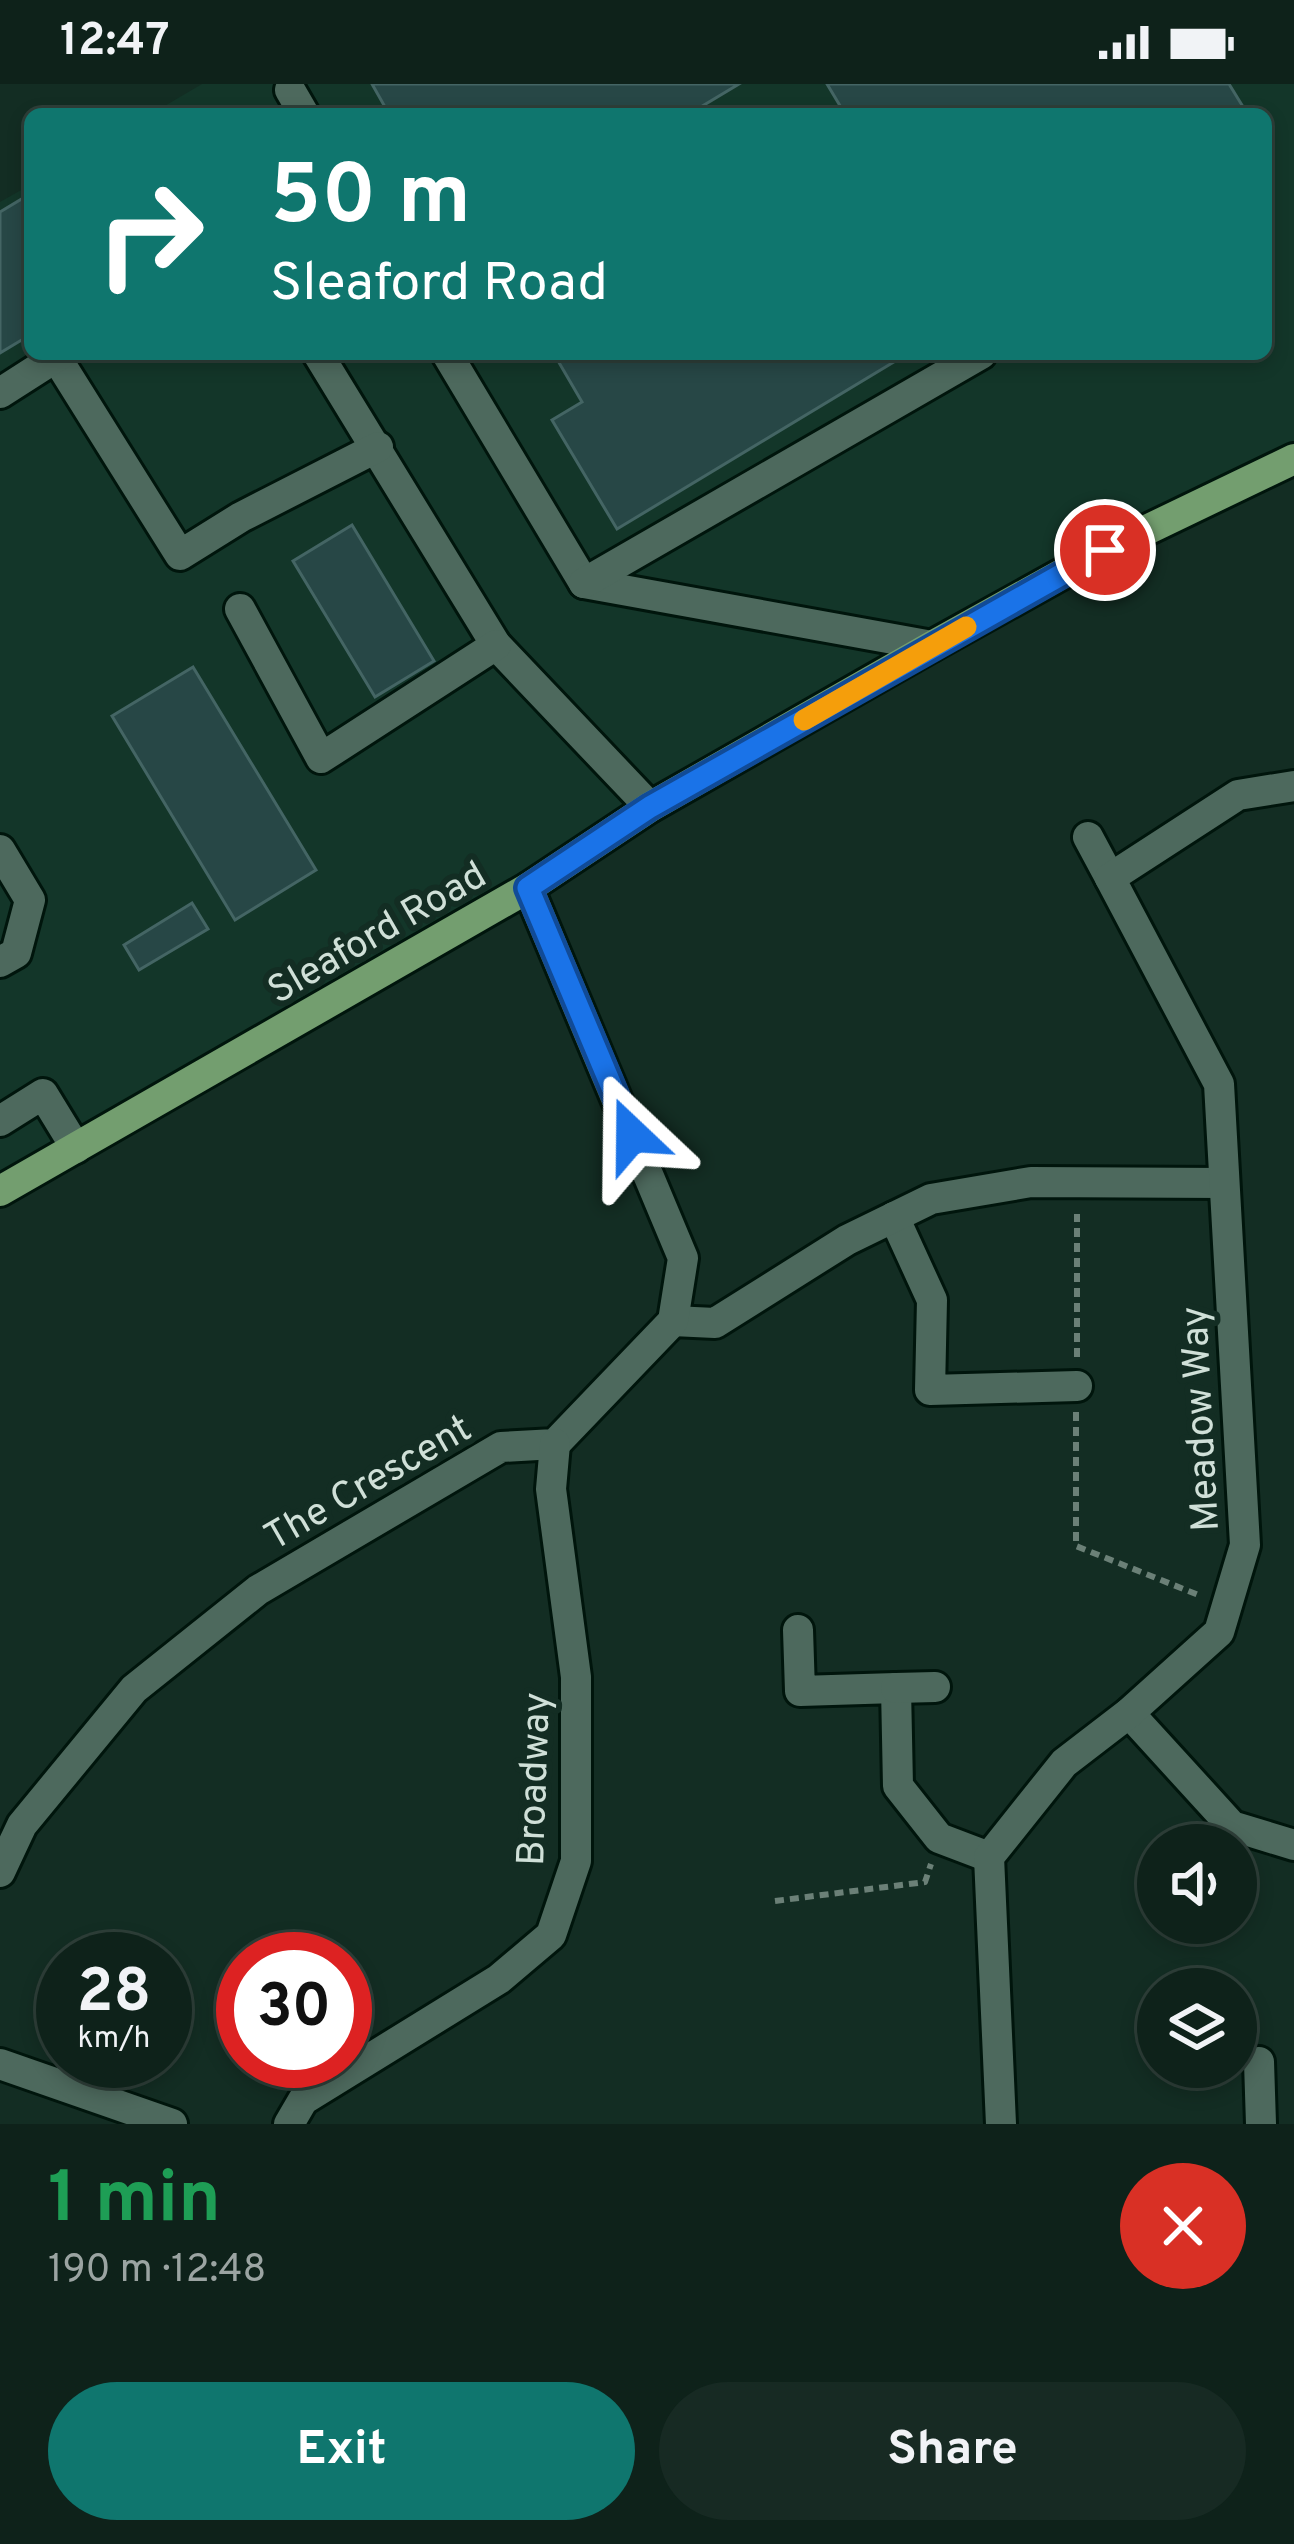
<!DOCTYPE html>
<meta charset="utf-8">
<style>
:root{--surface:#0e221a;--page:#172a23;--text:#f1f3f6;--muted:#9ba4a2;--line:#2e3f39;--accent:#0f766e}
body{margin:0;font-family:Overpass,sans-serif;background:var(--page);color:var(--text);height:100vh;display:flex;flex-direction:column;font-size:45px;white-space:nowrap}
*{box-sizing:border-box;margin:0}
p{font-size:39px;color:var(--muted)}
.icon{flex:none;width:66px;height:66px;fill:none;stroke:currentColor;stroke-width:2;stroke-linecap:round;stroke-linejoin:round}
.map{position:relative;height:2040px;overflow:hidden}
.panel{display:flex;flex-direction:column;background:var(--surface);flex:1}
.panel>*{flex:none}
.top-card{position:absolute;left:24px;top:24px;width:1248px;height:252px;border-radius:18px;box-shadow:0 6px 18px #0003,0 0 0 3px var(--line);background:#0f766e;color:#fff;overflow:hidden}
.controls{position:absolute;left:1137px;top:1740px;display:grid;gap:24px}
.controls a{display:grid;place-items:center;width:120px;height:120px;border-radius:50%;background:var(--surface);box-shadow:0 6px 18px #0003,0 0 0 3px var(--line);font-size:60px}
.speed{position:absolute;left:36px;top:1848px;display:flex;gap:24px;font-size:60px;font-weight:700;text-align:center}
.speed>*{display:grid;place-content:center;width:156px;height:156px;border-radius:50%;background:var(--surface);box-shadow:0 6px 18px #0003,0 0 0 3px var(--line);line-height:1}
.speed small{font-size:30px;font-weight:400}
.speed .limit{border:18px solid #d22;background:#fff;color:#111}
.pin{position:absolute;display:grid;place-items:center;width:102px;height:102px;color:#fff;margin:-51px;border:6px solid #fff;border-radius:50%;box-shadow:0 3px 12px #0007}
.me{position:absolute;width:132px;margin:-66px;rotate:337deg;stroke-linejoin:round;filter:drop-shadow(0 0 9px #0008)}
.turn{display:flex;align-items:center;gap:42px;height:252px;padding:0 48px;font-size:54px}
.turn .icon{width:156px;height:156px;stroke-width:2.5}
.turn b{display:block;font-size:84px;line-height:102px}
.round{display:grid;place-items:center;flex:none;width:126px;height:126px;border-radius:63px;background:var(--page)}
.head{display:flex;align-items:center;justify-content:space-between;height:204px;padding:0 48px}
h1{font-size:72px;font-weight:700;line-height:90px;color:#1e9e55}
.cta{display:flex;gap:24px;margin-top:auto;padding:24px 48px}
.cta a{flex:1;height:138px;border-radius:72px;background:var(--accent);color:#fff;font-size:48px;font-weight:700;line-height:138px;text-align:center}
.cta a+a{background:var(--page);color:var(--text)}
.status{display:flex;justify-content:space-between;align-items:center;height:84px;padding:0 60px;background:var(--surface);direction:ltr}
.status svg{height:33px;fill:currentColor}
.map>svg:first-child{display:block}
</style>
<div class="status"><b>12:47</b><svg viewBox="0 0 49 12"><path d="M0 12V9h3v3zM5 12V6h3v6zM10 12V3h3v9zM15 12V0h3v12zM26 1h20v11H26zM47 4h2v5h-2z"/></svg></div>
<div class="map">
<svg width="1294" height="2040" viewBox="0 0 1294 2040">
<rect width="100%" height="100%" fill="#132d23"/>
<path fill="#133629" d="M 202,0 L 1294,0 L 1294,375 L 1105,466 L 0,1107 L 0,118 L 30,101 L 30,270 L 1266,270 L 1266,30 L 151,30 Z"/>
<g fill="#274746" stroke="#446564" stroke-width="3">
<path d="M 372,0 L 739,0 L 689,30 L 389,30 Z"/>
<path d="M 827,0 L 1229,0 L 1245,26 L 1239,30 L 845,30 Z"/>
<path d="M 30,110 L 30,251 L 0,269 L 0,128 Z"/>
<path d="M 554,270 L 907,270 L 617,445 L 552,336 L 582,318 Z"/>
<path d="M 352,441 L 434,577 L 375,613 L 293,477 Z"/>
<path d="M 193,583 L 316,786 L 235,836 L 112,632 Z"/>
<path d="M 192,819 L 208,845 L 139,886 L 124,861 Z"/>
</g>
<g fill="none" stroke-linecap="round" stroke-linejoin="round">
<defs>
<g id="minor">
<path d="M 290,6 L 304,30"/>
<path d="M 318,270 L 496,561 L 650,723"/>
<path d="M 447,270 L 584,499 L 932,562"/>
<path d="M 56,273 L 180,471 L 241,433 L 378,363"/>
<path d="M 0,309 L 61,270"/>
<path d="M 584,499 L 981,270"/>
<path d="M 240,525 L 321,674 L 496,561"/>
<path d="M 1088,753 L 1110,794"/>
<path d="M 0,766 L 30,816 L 16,869 L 0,878"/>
<path d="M 0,1037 L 43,1010 L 76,1064"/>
<path d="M 894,1133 L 932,1216 L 930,1306 L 1077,1302"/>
<path d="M 673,1237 L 715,1239 L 847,1156 L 931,1115 L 1031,1098 L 1224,1099"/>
<path d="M 798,1546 L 800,1607 L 896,1604 L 898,1702 L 939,1754 L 989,1773"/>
<path d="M 896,1604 L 935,1603"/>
<path d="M 1129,1629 L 1232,1742 L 1294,1761"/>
<path d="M 0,1788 L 22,1741 L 134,1605 L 258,1506 L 501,1363 L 555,1360 L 673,1237 L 683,1174 L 528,804"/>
<path d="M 1259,1978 L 1261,2040"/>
<path d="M 0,1980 L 172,2040"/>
<path d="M 289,2040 L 303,2016 L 499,1895 L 551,1851 L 576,1777 L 576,1593 L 551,1405 L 555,1360"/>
<path d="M 1001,2040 L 989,1773 L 1064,1679 L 1129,1629 L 1219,1548 L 1245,1461 L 1219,1000 L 1110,794 L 1238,711 L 1294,702"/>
</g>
<path id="major" d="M 0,1107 L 528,804 L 650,723 L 932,562 L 1105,466 L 1294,375"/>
</defs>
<use href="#minor" stroke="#00150c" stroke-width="36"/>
<use href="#major" stroke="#00150c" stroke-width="36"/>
<g stroke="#6b8077" stroke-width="6" stroke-dasharray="9 6" stroke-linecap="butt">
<path d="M 1077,1273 L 1077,1130"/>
<path d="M 1076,1328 L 1076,1462 L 1201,1512"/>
<path d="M 775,1817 L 925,1798 L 931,1780"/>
</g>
<use href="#minor" stroke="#4d695d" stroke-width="30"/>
<use href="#major" stroke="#739e6f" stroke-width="30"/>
</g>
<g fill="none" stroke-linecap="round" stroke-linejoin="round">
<defs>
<path id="route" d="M 632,1051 L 528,804 L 650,723 L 1105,466"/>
</defs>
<use href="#route" stroke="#114b97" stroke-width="30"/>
<use href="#route" stroke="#1a73e8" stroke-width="21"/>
<path stroke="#f59e0b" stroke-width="21" d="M 804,636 L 966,543"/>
</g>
<g text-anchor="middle" stroke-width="12" stroke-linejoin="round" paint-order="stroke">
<g font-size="39" fill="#d0e0d8" stroke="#132d23">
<text transform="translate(376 847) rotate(-30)" y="14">Sleaford Road</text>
<text transform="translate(1198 1335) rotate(-93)" y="14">Meadow Way</text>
<text transform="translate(367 1397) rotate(-30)" y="14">The Crescent</text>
<text transform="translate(532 1695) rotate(-88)" y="14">Broadway</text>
</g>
</g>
</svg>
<div class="controls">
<a><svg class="icon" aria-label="sound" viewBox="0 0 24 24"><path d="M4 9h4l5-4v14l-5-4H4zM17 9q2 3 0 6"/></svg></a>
<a><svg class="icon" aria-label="layers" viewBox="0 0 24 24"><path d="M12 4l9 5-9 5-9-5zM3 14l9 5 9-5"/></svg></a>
</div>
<div class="speed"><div>28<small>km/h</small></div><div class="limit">30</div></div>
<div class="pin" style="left:1105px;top:466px;background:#d93025"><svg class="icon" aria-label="arrive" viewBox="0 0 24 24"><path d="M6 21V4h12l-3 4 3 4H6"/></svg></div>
<svg class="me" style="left:632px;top:1051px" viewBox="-20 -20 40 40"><path d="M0-17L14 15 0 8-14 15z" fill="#1a73e8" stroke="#fff" stroke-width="4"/></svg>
<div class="top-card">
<div class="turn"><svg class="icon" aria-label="right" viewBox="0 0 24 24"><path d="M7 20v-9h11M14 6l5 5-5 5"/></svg><div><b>50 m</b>Sleaford Road</div></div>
</div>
</div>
<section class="panel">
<div class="head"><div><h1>1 min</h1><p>190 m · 12:48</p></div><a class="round" style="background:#d93025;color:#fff"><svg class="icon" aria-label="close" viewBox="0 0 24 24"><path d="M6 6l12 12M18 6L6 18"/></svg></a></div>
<div class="cta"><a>Exit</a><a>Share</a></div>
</section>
